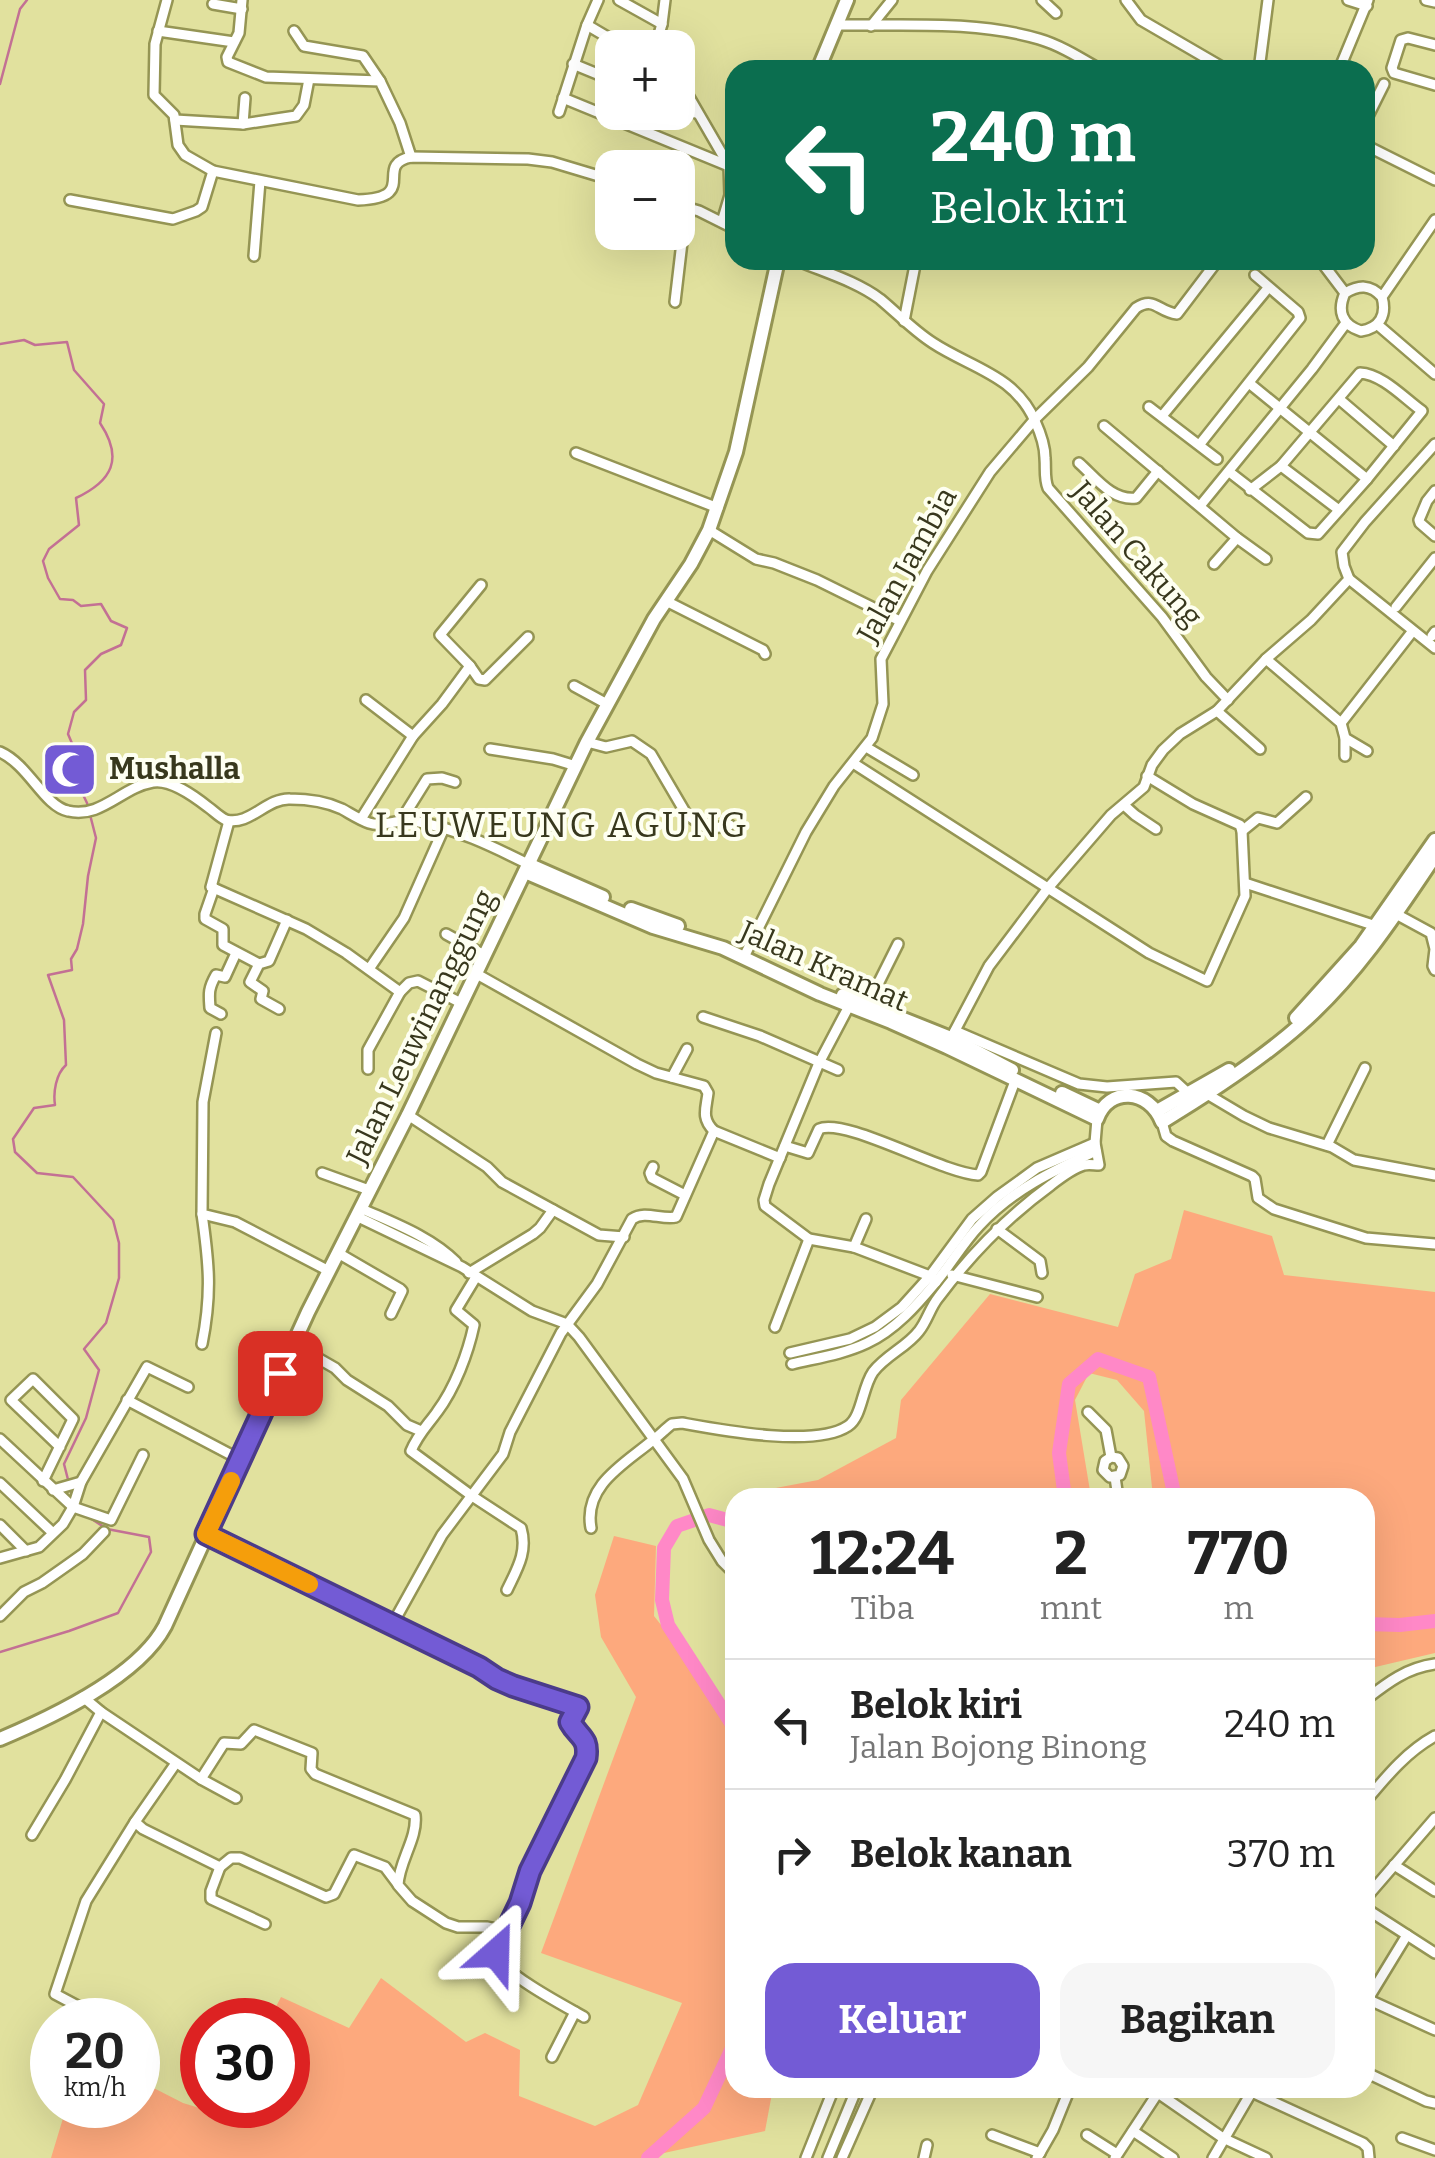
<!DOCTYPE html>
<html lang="id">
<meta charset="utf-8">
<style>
:root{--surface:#fff;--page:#f6f6f6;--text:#222;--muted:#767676;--line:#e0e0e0;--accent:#735bd5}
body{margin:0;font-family:Bitter,serif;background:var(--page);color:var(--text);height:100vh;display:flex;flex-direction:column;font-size:38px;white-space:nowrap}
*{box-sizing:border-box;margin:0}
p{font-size:32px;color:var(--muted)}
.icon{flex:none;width:55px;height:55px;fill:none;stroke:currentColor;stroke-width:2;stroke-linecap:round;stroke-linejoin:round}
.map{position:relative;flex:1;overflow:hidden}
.details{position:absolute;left:725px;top:1488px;width:650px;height:610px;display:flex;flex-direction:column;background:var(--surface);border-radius:30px;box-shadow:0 10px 40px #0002}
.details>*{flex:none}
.banner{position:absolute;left:725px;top:60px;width:650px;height:210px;border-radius:30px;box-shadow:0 10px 40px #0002;background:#0b6e4f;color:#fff;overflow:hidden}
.controls{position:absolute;left:595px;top:30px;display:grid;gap:20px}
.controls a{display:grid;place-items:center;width:100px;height:100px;border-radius:20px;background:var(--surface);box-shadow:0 10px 40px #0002;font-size:50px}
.speed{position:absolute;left:30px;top:1998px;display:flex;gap:20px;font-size:50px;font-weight:700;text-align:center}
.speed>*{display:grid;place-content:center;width:130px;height:130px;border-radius:50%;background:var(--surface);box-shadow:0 10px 40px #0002;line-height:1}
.speed small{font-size:25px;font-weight:400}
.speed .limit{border:15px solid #d22;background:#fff;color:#111}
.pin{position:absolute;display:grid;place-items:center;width:85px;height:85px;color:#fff;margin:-42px;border-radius:20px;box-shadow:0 5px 15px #0006}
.me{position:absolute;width:110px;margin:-55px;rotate:25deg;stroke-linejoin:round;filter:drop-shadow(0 0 8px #0008)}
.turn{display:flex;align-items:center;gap:35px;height:210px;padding:0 40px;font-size:45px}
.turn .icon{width:130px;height:130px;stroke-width:2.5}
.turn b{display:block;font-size:70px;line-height:85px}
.eta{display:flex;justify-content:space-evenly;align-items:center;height:170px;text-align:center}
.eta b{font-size:60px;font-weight:700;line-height:70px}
.action{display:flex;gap:20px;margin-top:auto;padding:20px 40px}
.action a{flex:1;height:115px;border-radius:30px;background:var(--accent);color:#fff;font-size:40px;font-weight:700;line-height:115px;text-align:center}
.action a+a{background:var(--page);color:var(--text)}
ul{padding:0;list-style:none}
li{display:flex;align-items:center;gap:30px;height:130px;padding:0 40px;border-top:2px solid var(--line)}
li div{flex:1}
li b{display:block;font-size:38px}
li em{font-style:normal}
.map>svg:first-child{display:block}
</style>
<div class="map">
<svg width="1435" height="2158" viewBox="0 0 1435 2158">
<rect width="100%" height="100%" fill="#e1e19e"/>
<g fill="#fda97d">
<path d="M 1184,1210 L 1272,1236 L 1284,1275 L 1435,1292 L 1435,1653 L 1371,1668 L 1365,1667 L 1365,1498 L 1153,1497 L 1144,1411 L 1117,1380 L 1089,1373 L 1075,1400 L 1091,1497 L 762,1497 L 765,1490 L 818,1480 L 896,1438 L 901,1400 L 990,1294 L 1118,1327 L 1135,1274 L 1171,1259 Z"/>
<path d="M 614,1536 L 656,1546 L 654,1616 L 731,1713 L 735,1722 L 735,2088 L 773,2088 L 765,2131 L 641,2158 L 51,2158 L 67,2105 L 138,2105 L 138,2080 L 183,2103 L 242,2121 L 247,2105 L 288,2105 L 288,2020 L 269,2020 L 281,1997 L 349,2028 L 381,1978 L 466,2042 L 485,2033 L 520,2050 L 519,2096 L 595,2126 L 638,2105 L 682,2003 L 541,1953 L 636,1697 L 601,1637 L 595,1595 Z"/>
</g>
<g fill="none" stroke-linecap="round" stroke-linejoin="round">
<g stroke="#c37094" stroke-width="2.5">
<path d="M 0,84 L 20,9 L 27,0"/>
<path d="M 0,344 L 24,340 L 35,345 L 67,342 L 74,370 L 104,404 L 100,423 C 124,459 112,481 76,498 L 79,525 L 49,549 L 43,561 L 48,578 L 60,599 L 73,600 L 81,606 L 101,604 L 111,621 L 127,628 L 121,645 L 101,654 L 85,670 L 86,700 L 74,712 L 68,734 L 77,755 L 76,780 L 87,803 L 96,838 L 88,876 L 83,924 L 77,949 L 71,959 L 72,970 L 48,975 L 64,1020 L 66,1065 C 56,1074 53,1092 55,1105 L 34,1108 L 13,1139 L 15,1152 L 37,1173 L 73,1177 L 113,1220 L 119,1243 L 119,1278 L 106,1323 L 84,1349 L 99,1370 L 86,1418 L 64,1464 L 73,1499"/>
<path d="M 0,1652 L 69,1631 L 118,1613 L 151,1552 L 149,1537 L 107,1529 L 87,1516"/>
</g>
<g stroke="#ff88c7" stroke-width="14">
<path d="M 1065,1498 L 1059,1453 L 1069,1384 L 1098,1359 L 1149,1377 L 1175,1498"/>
<path d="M 735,1522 L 709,1515 L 677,1526 L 664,1548 L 662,1600 L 668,1625 L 735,1729"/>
<path d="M 1365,1624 L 1400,1625 L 1435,1621"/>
<path d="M 648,2158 L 704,2108 L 735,2042"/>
</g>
<defs>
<g id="street">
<path d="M 167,0 L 155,44 L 154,95 L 174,115 L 178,145 L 185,155 L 213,171 L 358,200 C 421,198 372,165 411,157 L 528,159 L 552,162 L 612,180"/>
<path d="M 242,0 L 239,33 L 227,57 L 228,62 L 266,77 L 380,81 L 400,123 L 411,157"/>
<path d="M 619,0 L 662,24"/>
<path d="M 1042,0 L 1056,13"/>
<path d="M 1126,0 L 1141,20 L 1227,70"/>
<path d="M 1348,0 L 1367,6"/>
<path d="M 1426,0 L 1435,2"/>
<path d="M 213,4 L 242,9"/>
<path d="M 587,25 L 626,48"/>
<path d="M 837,25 C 902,26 975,20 1039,39 C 1060,45 1082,59 1101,70"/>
<path d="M 871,26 L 892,0"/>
<path d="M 158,31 L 234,42"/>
<path d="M 294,31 L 304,46 L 363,56 L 380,81"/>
<path d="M 1435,45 L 1408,38 L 1401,40 L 1392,68 L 1394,73 L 1435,85"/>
<path d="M 655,48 L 662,24 L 665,0"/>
<path d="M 573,64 L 612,80"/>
<path d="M 1259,70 L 1268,0"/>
<path d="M 1339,70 L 1368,0"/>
<path d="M 678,78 L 729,166 L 730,195 L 722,222"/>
<path d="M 563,98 L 729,166"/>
<path d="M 678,106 L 696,113"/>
<path d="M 559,112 L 587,25 L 598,0"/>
<path d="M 175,120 L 243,124 L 296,116 L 304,105 L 309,79"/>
<path d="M 1365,122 L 1384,84"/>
<path d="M 243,124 L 245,98"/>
<path d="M 1365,145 L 1435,180"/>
<path d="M 70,200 L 173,219 L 196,211 L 202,207 L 213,171"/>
<path d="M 678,205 L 699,211 L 735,229"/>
<path d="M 254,256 L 260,181"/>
<path d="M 796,260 C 824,272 856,281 880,299 C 898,314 914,331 933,343 C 971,368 1015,375 1035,421 C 1040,432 1045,446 1045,458 C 1046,469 1044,478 1048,488 L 1162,617 L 1206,677 L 1228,700"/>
<path d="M 1320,260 L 1345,293"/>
<path d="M 1382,297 C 1370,284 1359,285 1345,293 C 1337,311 1342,325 1361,331 C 1380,328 1387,315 1382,297 L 1435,220"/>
<path d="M 675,302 L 686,208"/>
<path d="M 904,321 L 916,260"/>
<path d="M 1378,325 L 1435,374"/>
<path d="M 1249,383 L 1367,479"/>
<path d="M 1339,399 L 1394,446"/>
<path d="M 1149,407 L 1217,459"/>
<path d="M 1162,416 L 1268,288"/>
<path d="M 1104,426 L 1237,538 L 1266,559"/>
<path d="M 1200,444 L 1300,318 L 1298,312 L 1255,275"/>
<path d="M 576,453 L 718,508"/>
<path d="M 1079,463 C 1096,478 1112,501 1136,498 L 1158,471"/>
<path d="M 1281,466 L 1339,510"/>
<path d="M 1232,474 L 1308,533 L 1318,534 L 1367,479 L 1422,411 C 1404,398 1382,374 1360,373 L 1281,466 L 1250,490"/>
<path d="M 1435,491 L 1427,501 L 1419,520 L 1420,523 L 1435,536"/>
<path d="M 1200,506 L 1312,369 L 1346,323"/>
<path d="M 709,530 L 756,559 L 774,563 L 817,580 L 900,621"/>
<path d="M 1214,564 L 1237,538"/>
<path d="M 1349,579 L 1435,648"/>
<path d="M 666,601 L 763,650 L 765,654"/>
<path d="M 1396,607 L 1435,558"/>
<path d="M 1432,636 L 1435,632"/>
<path d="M 1266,659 L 1341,723 L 1345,738 L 1345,756"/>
<path d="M 470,666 L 479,679 L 485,680 L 528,637"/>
<path d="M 574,686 L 607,704"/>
<path d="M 366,700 L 413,736"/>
<path d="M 1217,711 L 1260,749"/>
<path d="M 1341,723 L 1412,632"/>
<path d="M 1345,738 L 1367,751"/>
<path d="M 587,742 L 606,747 L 632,741 L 651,754 L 685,812 C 696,824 714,831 730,825"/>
<path d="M 866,747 L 913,775"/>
<path d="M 490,749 L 553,759 L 576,766"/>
<path d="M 0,752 C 29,765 44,806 68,811 C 101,819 122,787 153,782 C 171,779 194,796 208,807 C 214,811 219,817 226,820 C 250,826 266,798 290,799 C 307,799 327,802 342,809 C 351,814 360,820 369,823 C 384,828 399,818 414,821 C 455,828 492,846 528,864"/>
<path d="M 853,763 L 1149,953 L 1207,981 L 1245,896 L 1242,831 L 1240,825 L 1193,804 L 1147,776"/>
<path d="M 1124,805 L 1135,815 L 1156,829"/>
<path d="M 361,819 L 413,736 L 442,704 L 470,666 L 440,635 L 481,585"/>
<path d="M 402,819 L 427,779 L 442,778 L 455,782"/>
<path d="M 229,821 L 211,887 L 306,929 L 346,953 L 400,992 L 368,1050 L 368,1069"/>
<path d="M 1242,831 L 1258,818 L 1277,823 L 1306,797"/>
<path d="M 1245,883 L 1376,926"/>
<path d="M 214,888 L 205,914 L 205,919 L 223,929 L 223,945 L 259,964"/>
<path d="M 1396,914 L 1431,933 L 1435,949 L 1433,966 L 1435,970"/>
<path d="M 446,934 L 484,955"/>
<path d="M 744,957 L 806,832 L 834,786 L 872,738 L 883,704 L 881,659 L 927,571 L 990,472 L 1035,419 L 1088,367 L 1136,308 C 1155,296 1158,312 1177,314 L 1218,260"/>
<path d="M 369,969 L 404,918 L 444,828"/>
<path d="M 475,973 L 637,1064 L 656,1073 L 704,1086 L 708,1093 C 706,1109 701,1118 714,1131 L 780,1158"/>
<path d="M 400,992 L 409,983 L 418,981 L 461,1003"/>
<path d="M 868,1004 L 898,944"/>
<path d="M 849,1006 L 819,1063 L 769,1184 L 764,1200 L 765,1206 L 809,1239 L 854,1247 L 930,1276 L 936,1282"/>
<path d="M 279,1009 L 261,999 L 263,991 L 250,982 L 259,964 L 269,961 L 287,920"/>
<path d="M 221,1014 L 210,1008 C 209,994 208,989 216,975 L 225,977 L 236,953"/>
<path d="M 703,1017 L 760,1036 L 838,1070"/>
<path d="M 955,1031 L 1079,1084 L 1107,1087 L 1176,1082 L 1188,1093"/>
<path d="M 216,1033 L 203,1102 L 202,1214 L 235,1222 L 329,1271"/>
<path d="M 950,1040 L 989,966 L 1048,888 L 1111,815 L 1144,787 L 1152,765 L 1163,750 L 1180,734 L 1217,711 L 1266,659 L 1311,620 L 1349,579 L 1344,566 L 1342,552 L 1365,522 L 1435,444"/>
<path d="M 672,1077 L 687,1049"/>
<path d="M 1207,1094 L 1244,1116 L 1269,1128 L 1332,1147 L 1354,1160 L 1435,1175"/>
<path d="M 408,1115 L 487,1167 L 502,1182 L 599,1235 L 624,1237"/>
<path d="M 1162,1122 L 1166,1136 L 1173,1141 L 1252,1176 L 1255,1179 L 1258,1198 L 1274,1209 L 1366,1238 L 1435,1244"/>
<path d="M 1327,1145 L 1365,1068"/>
<path d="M 785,1146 L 808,1153 L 819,1129 C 845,1117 942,1173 978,1175 L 981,1172 L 1015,1081"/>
<path d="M 653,1167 L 650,1173 L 652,1178 L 685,1195"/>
<path d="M 322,1173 L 369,1190"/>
<path d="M 360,1208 C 393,1223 430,1236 456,1262"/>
<path d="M 202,1214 C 209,1264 212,1293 202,1344"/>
<path d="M 356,1216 L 462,1267 L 532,1311 L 567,1324 L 579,1337 L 683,1479 L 709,1540 L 722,1561 L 735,1574"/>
<path d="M 997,1229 L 1040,1261 L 1042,1273"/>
<path d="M 854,1247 L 866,1219"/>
<path d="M 338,1253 L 400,1289 L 402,1291 L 391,1314"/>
<path d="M 469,1273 L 533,1234 L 540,1228 L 553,1210"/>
<path d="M 952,1275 L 1037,1297"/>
<path d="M 476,1277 L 456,1310 L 474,1325 C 468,1353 455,1388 437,1412 C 427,1426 418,1434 411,1451 L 472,1496 L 521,1528 C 528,1552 517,1569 507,1590"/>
<path d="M 775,1327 L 809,1239"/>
<path d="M 293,1344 L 335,1368 L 347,1380 L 388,1406 L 407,1425 L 421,1431"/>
<path d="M 790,1353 L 850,1339 L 875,1327 L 902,1307 L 930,1276 L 972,1219 L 997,1197 L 1037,1168 L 1095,1143"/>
<path d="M 792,1364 C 817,1358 844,1354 867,1343 C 895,1330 917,1305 936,1282 C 951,1264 963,1243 979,1226 C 1012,1190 1053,1171 1096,1151"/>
<path d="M 127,1400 L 241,1460"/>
<path d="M 1088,1412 L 1106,1430 L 1111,1457 L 1105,1461 L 1103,1470 L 1110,1477 L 1120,1475 L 1123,1466 L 1118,1458 L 1111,1457"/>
<path d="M 0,1439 L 73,1507 L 111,1520 L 143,1455"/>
<path d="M 1115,1477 L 1118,1498"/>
<path d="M 43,1481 L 73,1419 L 33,1379 L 11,1400 L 60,1447"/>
<path d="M 0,1483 L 53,1533"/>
<path d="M 53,1490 L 81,1482"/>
<path d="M 0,1525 L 26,1551"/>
<path d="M 591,1528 C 583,1485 626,1463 653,1440 C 660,1435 665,1429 672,1424 L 682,1423 C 721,1430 815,1448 848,1426 C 862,1417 862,1388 873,1372 C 886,1355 907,1347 919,1331 C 927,1321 930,1308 938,1298 C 971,1254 1007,1217 1051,1185 C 1060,1178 1073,1168 1084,1165 C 1089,1164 1094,1165 1099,1165 L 1095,1143 L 1097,1119"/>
<path d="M 206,1535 L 479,1667 C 508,1687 542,1697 577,1705 L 570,1723 C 578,1738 589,1737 586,1758 L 531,1871 L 520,1903 L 500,1942 L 496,1957 C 510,1977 561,2004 584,2017"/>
<path d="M 0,1558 L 39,1547 L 63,1524 L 73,1507 L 81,1482 L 147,1367 L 188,1387"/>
<path d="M 0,1616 L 24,1592 L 42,1583 L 69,1564 L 83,1554 L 104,1532"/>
<path d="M 392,1625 L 442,1535 L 503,1454 L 510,1432 L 561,1333 L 597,1284 L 632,1219 C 645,1210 661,1220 676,1217 L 714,1131"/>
<path d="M 83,1697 L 101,1712 L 201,1779 L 224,1743 L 241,1744 L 254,1730 L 312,1753 L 311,1769 L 315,1774 L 415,1815 C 418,1838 399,1861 398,1885 L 412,1901 L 446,1923 L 458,1927 L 487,1927 L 507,1931"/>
<path d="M 1365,1700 C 1387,1683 1406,1668 1435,1664"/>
<path d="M 176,1763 L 135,1822 L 143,1829 L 220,1867 L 231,1858 L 240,1858 L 326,1897 L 334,1894 L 354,1855 L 385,1867 L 397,1883"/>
<path d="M 201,1779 L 236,1798"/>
<path d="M 1365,1802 C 1386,1777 1406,1752 1435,1736"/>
<path d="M 32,1835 L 65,1780 L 101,1712"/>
<path d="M 1394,1865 L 1435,1891"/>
<path d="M 220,1867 L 211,1891 L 211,1899 L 265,1924"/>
<path d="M 1365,1899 L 1435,1818"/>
<path d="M 1365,1908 L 1435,1953"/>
<path d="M 1365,1998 L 1435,2030"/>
<path d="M 1368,1999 L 1407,1935"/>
<path d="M 104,2020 L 55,1994 L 86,1901 L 135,1822"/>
<path d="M 552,2057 L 575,2012"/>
<path d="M 1365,2072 L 1426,2101 L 1435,2103"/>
<path d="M 1243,2088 L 1363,2143 L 1368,2148 L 1369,2158"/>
<path d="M 1158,2093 L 1223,2138 L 1266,2158"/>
<path d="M 1133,2131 L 1173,2158"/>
<path d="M 992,2135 L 1040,2153"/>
<path d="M 1087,2135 L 1117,2154"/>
<path d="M 1402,2138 L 1435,2150"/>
<path d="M 806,2158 L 834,2088"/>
<path d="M 828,2158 L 857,2088"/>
<path d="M 842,2158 L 873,2088"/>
<path d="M 924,2158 L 927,2145"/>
<path d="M 1037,2158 L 1053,2130 L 1070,2088"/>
<path d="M 1115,2158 L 1161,2088"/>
<path d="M 1213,2158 L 1251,2093"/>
</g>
<g id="secondary">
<path d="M 818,70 L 847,0"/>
<path d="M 528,864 L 603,897"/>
<path d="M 525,872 L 653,927 L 723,948 L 820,994 L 891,1022 L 947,1047 L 1097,1119 C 1109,1086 1149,1089 1162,1122 C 1210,1093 1258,1062 1300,1025 C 1355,977 1395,916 1435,856"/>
<path d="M 631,909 L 678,926"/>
<path d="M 843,995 L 951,1038 L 1012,1070"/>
<path d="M 1296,1018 L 1361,946 L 1435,840"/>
<path d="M 1062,1093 L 1100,1111"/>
<path d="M 1157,1111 L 1229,1070"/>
<path d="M 0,1739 C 52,1717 138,1677 165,1626 L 308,1312 L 408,1115 L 587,742 L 654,619 L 691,564 L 709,530 L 736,452 L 778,260"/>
</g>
</defs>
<use href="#street" stroke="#959554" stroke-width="14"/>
<use href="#secondary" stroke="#959554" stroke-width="18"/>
<use href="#street" stroke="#fff" stroke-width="9"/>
<use href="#secondary" stroke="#fff" stroke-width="12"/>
</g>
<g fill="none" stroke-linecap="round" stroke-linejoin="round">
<defs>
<path id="route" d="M 280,1373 L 206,1534 L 479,1667 L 497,1679 L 513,1686 L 578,1707 L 570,1722 C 579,1738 589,1737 586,1758 L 530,1871 L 520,1903 L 496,1953"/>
</defs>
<use href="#route" stroke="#4b3b8a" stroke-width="25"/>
<use href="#route" stroke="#735bd5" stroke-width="18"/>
<path stroke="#f59e0b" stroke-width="18" d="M 231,1481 L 206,1534 L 309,1584"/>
</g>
<defs>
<symbol id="mosque-square" viewBox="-11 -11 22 22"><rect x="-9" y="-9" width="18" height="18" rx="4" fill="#735bd5" stroke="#fefff1"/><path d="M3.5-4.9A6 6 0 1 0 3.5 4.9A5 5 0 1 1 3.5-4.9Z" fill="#fff"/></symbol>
</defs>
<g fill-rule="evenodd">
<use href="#mosque-square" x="38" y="738" width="63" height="63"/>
</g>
<g text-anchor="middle" stroke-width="8" stroke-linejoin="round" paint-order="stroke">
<g font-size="30" fill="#38381d" stroke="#fefff1">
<text transform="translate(1137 554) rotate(49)" y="10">Jalan Cakung</text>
<text transform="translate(907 565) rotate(-61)" y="10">Jalan Jambia</text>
<text transform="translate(824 966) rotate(24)" y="10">Jalan Kramat</text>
<text transform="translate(421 1027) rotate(-64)" y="10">Jalan Leuwinanggung</text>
</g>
<g font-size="30" font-weight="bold" fill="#38381d" stroke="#fefff1" text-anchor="start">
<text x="109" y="779">Mushalla</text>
</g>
<g font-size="35" letter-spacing="2.5" fill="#38381d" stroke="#fefff1">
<text x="562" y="837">LEUWEUNG AGUNG</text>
</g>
</g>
</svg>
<div class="controls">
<a>+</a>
<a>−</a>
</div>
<div class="speed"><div>20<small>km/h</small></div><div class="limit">30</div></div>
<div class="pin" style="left:280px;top:1373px;background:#d93025"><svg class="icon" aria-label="arrive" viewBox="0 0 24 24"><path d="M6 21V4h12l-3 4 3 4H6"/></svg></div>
<svg class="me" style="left:496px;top:1953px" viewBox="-20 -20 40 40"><path d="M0-17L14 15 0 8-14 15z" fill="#735bd5" stroke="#fff" stroke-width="4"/></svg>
<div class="banner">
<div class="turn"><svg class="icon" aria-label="left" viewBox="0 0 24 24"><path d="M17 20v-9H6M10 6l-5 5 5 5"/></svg><div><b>240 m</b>Belok kiri</div></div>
</div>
<section class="details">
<div class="eta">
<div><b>12:24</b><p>Tiba</p></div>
<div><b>2</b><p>mnt</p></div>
<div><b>770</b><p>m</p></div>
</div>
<ul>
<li><svg class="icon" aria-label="left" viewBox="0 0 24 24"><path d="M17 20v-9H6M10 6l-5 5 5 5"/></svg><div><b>Belok kiri</b><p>Jalan Bojong Binong</p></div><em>240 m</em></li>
<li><svg class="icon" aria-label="right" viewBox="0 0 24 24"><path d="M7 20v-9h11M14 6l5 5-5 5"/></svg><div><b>Belok kanan</b></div><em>370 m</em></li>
</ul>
<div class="action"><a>Keluar</a><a>Bagikan</a></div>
</section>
</div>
